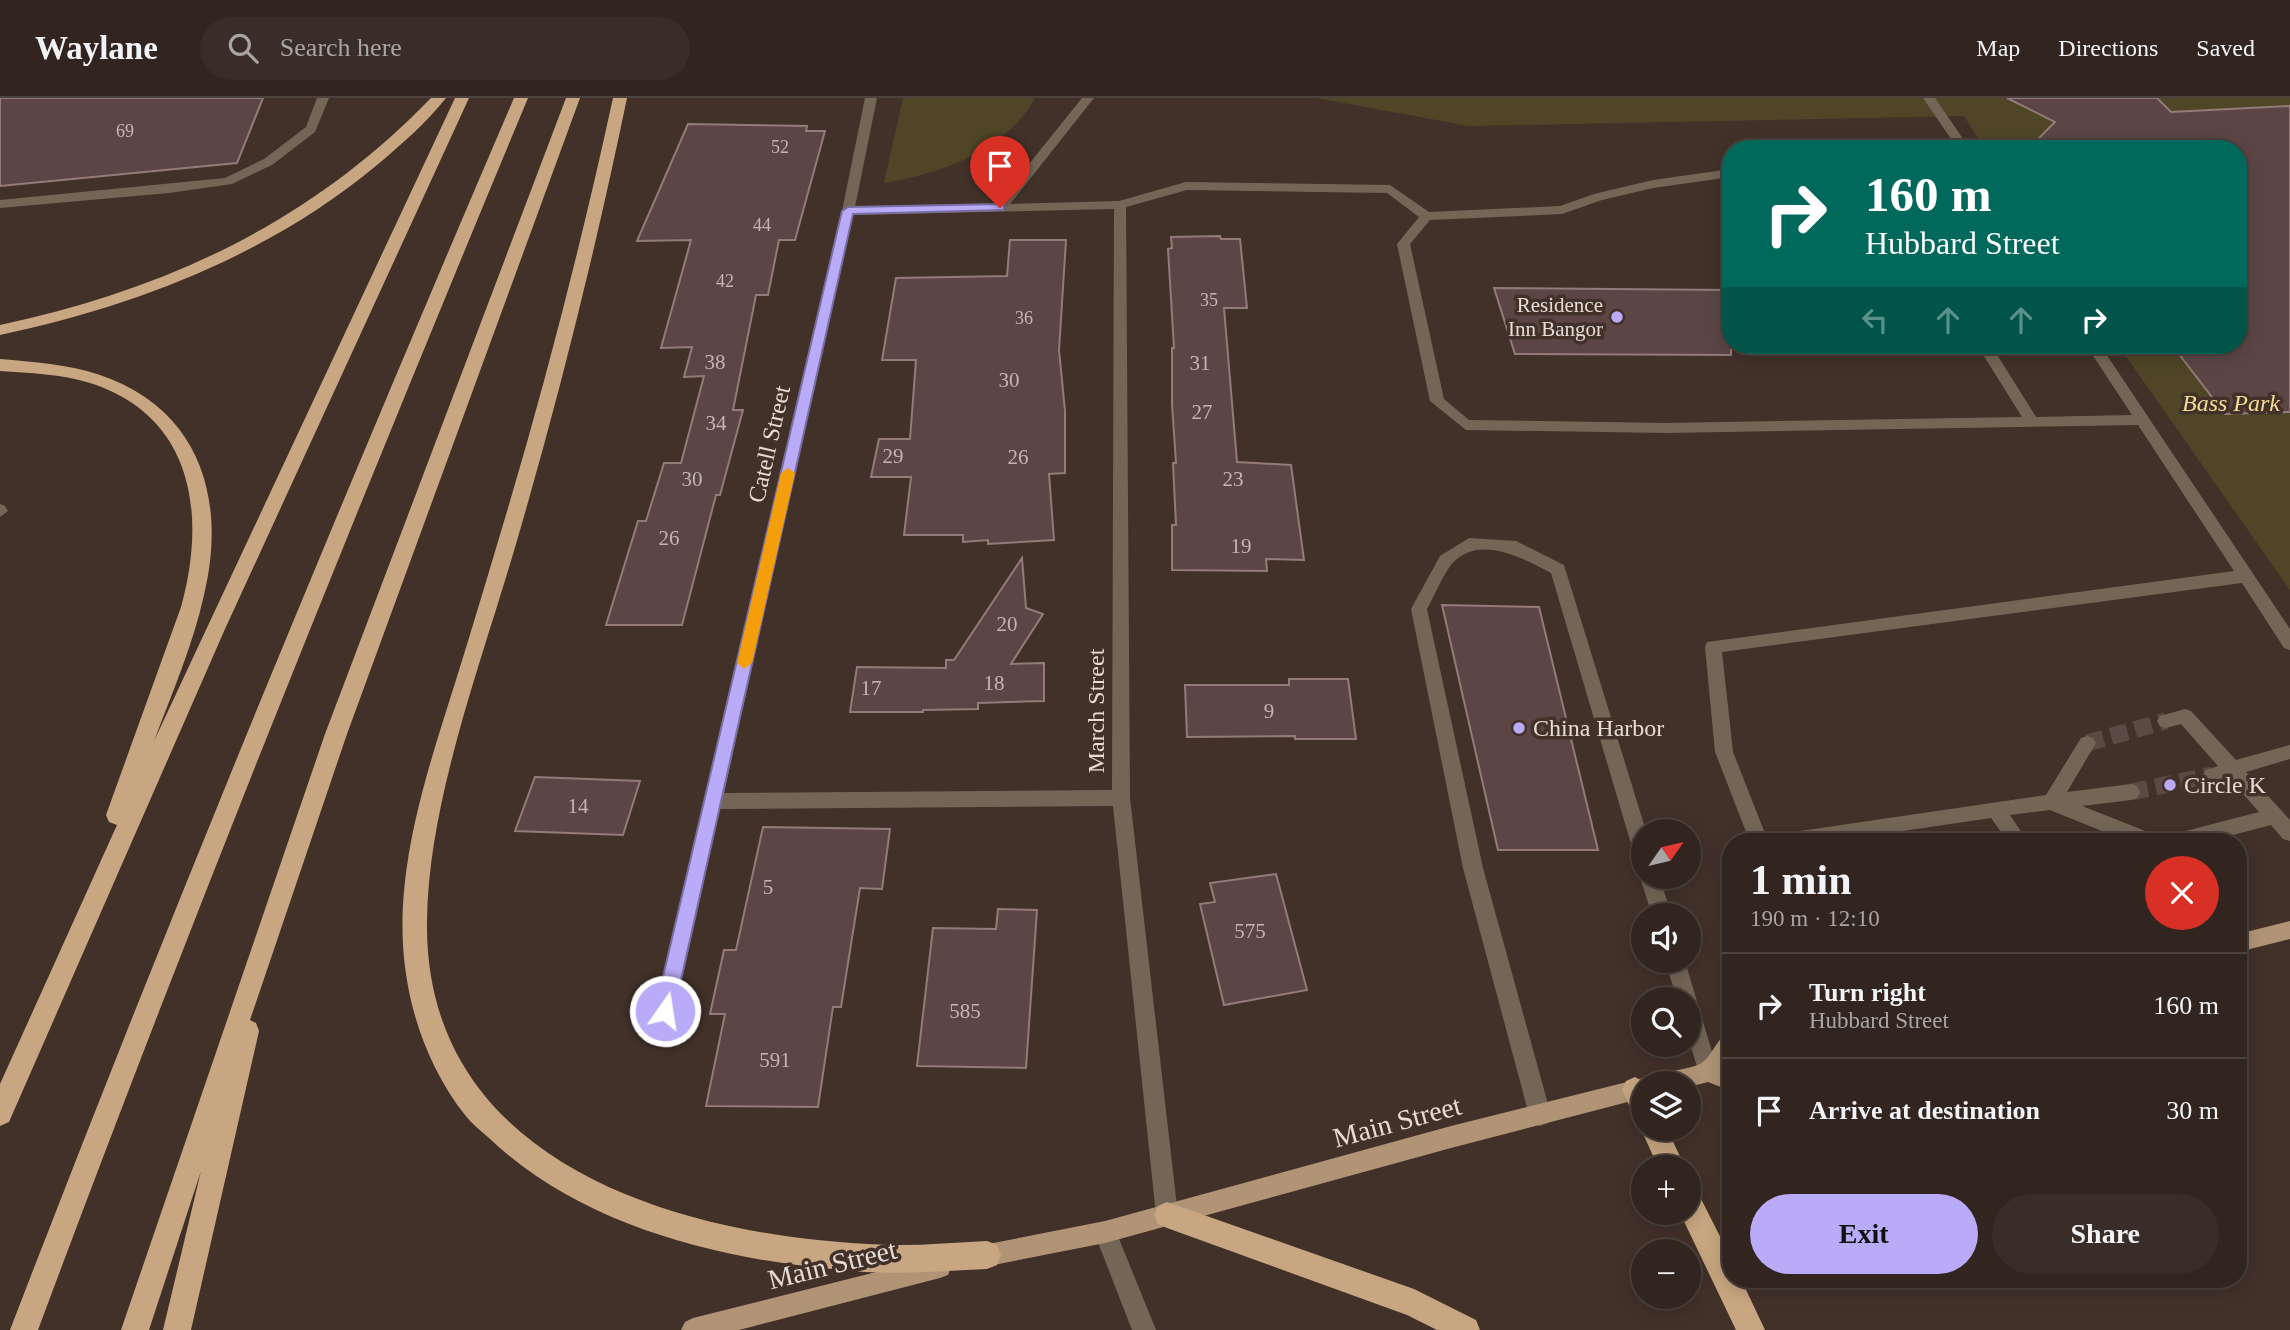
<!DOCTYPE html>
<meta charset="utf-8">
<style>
:root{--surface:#32251f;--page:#3a2d28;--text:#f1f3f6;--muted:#a8a5a4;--line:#4d423d;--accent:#b9abf7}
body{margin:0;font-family:Georgia,serif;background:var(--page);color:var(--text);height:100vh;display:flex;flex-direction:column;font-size:26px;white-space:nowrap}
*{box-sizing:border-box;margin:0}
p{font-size:23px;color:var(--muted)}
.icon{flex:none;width:38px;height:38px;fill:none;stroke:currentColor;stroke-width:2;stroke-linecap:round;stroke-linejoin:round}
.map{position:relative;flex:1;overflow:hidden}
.panel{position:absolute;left:1722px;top:735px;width:525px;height:455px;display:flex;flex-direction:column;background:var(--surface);border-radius:28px;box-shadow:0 4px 18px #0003,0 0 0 2px var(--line)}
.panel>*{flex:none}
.guide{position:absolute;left:1722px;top:42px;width:525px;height:214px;border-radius:28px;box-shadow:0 4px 18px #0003,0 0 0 2px var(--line);background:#00695c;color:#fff;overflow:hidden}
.needle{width:46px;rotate:56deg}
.controls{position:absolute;left:1631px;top:721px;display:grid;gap:14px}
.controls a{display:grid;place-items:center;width:70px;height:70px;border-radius:50%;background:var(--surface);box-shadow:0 4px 18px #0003,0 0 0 2px var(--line);font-size:35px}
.pin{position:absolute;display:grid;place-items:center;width:60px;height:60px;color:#fff;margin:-72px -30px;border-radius:50% 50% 50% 0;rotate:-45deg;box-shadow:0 0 7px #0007}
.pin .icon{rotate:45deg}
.me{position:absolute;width:77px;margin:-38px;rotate:13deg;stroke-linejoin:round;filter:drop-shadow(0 0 5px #0008)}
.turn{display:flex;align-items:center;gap:24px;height:147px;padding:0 28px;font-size:32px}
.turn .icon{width:91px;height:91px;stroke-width:2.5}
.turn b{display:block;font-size:49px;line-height:60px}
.lanes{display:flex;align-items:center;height:66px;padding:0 28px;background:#0003;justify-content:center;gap:35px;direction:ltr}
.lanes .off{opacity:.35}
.round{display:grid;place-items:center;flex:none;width:74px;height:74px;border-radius:37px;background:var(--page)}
.headline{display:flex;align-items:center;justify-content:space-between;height:119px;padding:0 28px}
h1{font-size:42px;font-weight:700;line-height:52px}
.action{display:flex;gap:14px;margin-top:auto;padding:14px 28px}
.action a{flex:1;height:80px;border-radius:42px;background:var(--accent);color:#111;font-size:28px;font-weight:700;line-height:80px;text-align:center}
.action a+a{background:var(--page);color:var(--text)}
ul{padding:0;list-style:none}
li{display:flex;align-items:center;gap:21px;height:105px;padding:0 28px;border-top:2px solid var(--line)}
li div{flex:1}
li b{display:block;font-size:26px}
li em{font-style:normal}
header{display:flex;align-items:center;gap:42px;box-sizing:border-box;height:98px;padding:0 35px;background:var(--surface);border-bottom:2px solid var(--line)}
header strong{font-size:33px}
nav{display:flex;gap:38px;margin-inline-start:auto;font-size:24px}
.search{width:490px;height:63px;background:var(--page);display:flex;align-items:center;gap:18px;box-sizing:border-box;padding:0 24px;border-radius:38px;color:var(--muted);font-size:26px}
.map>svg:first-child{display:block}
</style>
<header>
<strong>Waylane</strong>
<div class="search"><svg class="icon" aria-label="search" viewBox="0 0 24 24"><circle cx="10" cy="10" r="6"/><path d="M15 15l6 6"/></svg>Search here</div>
<nav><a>Map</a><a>Directions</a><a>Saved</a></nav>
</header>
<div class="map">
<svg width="2290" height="1232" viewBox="0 0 2290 1232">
<rect width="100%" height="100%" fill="#423129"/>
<g fill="#504627">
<path d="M 903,0 L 1035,0 C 1005,54 941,75 884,85 Z"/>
<path d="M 1316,0 L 2290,0 L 2290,492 L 2118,247 L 2238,247 L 2238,51 L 1985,51 L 1964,18 L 1469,28 Z"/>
</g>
<g fill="#5b4645" stroke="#927b79" stroke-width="2">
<path d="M 0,0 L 263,0 L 237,65 L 0,88 Z"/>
<path d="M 2007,0 L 2157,0 L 2171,14 L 2290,8 L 2290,314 L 2225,316 L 2172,247 L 2238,247 L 2238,51 L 2028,51 L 2055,24 Z"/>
<path d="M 688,26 L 807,28 L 806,33 L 825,33 L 795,142 L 779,142 L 768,197 L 756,197 L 733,312 L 743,312 L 720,397 L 716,397 L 682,527 L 606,527 L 638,423 L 646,423 L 664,365 L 681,365 L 704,278 L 684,279 L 692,249 L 661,250 L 691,142 L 637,143 Z"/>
<path d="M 1220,138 L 1221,141 L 1240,141 L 1247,210 L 1224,210 L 1237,364 L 1291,367 L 1304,462 L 1266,461 L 1267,473 L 1172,472 L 1172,427 L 1176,427 L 1173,365 L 1176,365 L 1172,306 L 1172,250 L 1174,250 L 1168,151 L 1172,150 L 1171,139 Z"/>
<path d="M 1010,142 L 1066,142 L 1059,252 L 1065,313 L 1065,375 L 1049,376 L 1054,442 L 988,446 L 988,442 L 963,444 L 963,437 L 904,437 L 911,379 L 871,379 L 879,341 L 910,341 L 916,262 L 882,262 L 896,180 L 1007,178 Z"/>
<path d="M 1494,190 L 1731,192 L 1731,257 L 1515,256 Z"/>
<path d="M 1022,460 L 1026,510 L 1043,516 L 1011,566 L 1044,565 L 1044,603 L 978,605 L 978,611 L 923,612 L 923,614 L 850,614 L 857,569 L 946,570 L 946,562 L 954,562 Z"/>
<path d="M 1442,507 L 1539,509 L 1598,752 L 1498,752 Z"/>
<path d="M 1289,581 L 1348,581 L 1356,641 L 1295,641 L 1295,638 L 1187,639 L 1185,587 L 1289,587 Z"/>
<path d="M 535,679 L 640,683 L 623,737 L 515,733 Z"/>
<path d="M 763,729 L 890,731 L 882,791 L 860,790 L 841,909 L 833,909 L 818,1009 L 706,1008 L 725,916 L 710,916 L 724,852 L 736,852 Z"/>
<path d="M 1276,776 L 1307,892 L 1224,907 L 1200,806 L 1215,804 L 1210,785 Z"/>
<path d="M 998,811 L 1037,812 L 1026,970 L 917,968 L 933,830 L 996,831 Z"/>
</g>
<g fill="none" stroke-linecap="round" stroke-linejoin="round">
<g stroke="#5b4a43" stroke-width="17" stroke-dasharray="17 8" stroke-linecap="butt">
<path d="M 2087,645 L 2166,623"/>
<path d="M 2131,694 L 2212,677"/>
</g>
<g fill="#746657" fill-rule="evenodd">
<path d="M 317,0 L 329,0 L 315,34 L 272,67 L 232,86 L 169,95 L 0,110 L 0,102 L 225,80 L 264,61 L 306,29 Z"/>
<path d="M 865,0 L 877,0 L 855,109 L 997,106 L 1082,0 L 1094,0 L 1010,106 L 1119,103 L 1186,84 L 1390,87 L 1429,114 L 1560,108 L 1594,96 L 1653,82 L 1731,71 L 1731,79 L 1653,90 L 1602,102 L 1562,116 L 1430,122 L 1410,146 L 1444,301 L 1469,322 L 1666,325 L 2022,319 L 1977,247 L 1991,247 L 2036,319 L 2132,317 L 2086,247 L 2100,247 L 2290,531 L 2290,552 L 2284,550 L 2242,485 L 1722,554 L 1733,654 L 1766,738 L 2046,697 L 2081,640 L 2087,638 L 2093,640 L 2096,645 L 2067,694 L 2131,686 L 2137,688 L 2140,694 L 2137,700 L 2131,702 L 2082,708 L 2158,738 L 2160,744 L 2129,744 L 2050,712 L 2010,717 L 2028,744 L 2008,744 L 1991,720 L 1829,744 L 1750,744 L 1715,654 L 1705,549 L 1707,544 L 2234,473 L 2138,327 L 1666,335 L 1466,332 L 1430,303 L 1397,146 L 1419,119 L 1387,95 L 1187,92 L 1126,109 L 1130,700 L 1178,1117 L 1175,1125 L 1167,1128 L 1159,1125 L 1156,1117 L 1113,708 L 720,711 L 675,913 L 672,920 L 665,923 L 658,920 L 655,913 L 842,113 ZM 1114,111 L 1112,692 L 724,695 L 853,117 Z"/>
<path d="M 1923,0 L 1935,0 L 1970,51 L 1958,51 Z"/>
<path d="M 0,406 L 5,408 L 8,413 L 0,419 Z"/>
<path d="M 1469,440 L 1516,443 L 1564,467 L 1646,733 L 1643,733 L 1643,764 L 1636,762 L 1634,756 L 1551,475 C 1523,460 1477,435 1451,467 C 1441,480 1435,497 1427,511 L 1483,770 L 1551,1017 L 1548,1025 L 1540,1028 L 1532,1025 L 1529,1017 L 1463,770 L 1411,511 L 1440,458 Z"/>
<path d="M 2185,611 L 2191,613 L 2236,662 L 2290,647 L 2290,661 L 2246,674 L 2290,722 L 2290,743 L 2283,741 L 2271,727 L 2206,744 L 2165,744 L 2167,738 L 2174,736 L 2259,714 L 2229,680 L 2212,685 L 2206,682 L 2203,677 L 2206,672 L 2218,668 L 2181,626 L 2166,630 L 2160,628 L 2157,623 L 2160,618 Z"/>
<path d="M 1643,773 L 1643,779 L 1659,779 L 1672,817 L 1652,817 L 1640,779 Z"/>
<path d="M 1665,863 L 1685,863 L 1718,974 L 1715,981 L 1708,984 L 1701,981 L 1689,943 L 1689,901 L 1677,901 Z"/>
<path d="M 1105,1123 L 1113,1126 L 1156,1232 L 1132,1232 L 1094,1134 L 1097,1126 Z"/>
</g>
<g fill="#b09475" fill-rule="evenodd">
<path d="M 2290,823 L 2290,841 L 2238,854 L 2238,836 Z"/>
<path d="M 1731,933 L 1731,960 L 1724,970 L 1731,973 L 1731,993 L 1708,984 L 1689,989 L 1689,985 L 1653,985 L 1656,978 C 1669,972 1687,972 1700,966 C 1713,959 1716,939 1731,933 Z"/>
<path d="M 1643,980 L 1652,985 L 1643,985 L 1643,1000 L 1451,1050 L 1105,1145 L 978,1170 L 970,1167 L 967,1159 L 970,1151 L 978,1148 L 1105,1123 L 1451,1028 Z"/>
<path d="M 940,1158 L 948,1161 L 951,1169 L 948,1177 L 940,1180 L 739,1232 L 681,1232 L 685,1224 L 693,1220 Z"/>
</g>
<g fill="#c8a681" fill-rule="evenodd">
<path d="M 431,0 L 446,0 C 426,25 401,47 377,67 C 269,157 136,208 0,237 L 0,227 C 168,191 311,124 431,0 Z"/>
<path d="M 455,0 L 469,0 L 225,531 L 9,1024 L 0,1028 L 0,986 L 117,727 L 109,724 L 106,717 L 181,509 C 207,415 193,318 90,285 C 61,276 30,275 0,273 L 0,261 C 33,264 68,266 100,277 C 200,311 227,401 204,497 C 193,547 172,595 154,643 Z"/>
<path d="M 514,0 L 528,0 C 358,408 192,818 38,1232 L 10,1232 C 169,818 339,408 514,0 Z"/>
<path d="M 566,0 L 580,0 L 347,636 L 250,922 L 256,925 L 259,933 L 191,1232 L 163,1232 L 201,1073 L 149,1232 L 121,1232 L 325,636 Z"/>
<path d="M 613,0 L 627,0 C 596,150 559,299 516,446 C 482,563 428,703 427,824 C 424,1062 672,1136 868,1146 C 908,1149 947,1145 987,1143 L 997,1147 L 1001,1157 L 997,1167 L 987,1171 C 947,1173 905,1176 865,1174 C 734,1165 587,1133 489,1040 C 481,1033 472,1026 465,1017 C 434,978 413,926 406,876 C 391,778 427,674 456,582 C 474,524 491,467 508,410 C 548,275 583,138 613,0 Z"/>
<path d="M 1635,979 L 1645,985 L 1643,1022 L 1634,1018 L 1622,992 L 1626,983 Z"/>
<path d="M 1643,1026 L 1643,1031 L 1667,1031 L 1685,1069 L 1658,1069 L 1641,1031 Z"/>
<path d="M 1689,1091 L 1698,1095 L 1731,1160 L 1731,1181 L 1741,1181 L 1765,1232 L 1736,1232 L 1680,1115 L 1689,1115 Z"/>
<path d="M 1167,1104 L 1414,1191 L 1476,1222 L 1480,1232 L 1437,1232 L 1407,1217 L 1167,1130 L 1158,1126 L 1154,1117 L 1158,1108 Z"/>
</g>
</g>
<path fill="#b9abf7" stroke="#786fa1" stroke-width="2" d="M 1000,106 L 1004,107 L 1004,112 L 853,116 L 674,913 L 671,919 L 665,922 L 658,919 L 655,913 L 842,113 L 848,109 Z"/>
<path fill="#f59e0b" d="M 788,370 L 795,375 L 752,565 L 744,571 L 737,565 L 781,375 Z"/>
<g fill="#b9abf7" stroke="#423129" stroke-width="2.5">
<circle cx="1617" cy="219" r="7"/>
<circle cx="1519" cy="630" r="7"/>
<circle cx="2170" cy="687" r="7"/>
</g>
<g text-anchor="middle" stroke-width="7" stroke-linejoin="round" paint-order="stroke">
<g font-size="18" fill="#c3b6b1">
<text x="125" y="39">69</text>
<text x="780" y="55">52</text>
<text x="762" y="133">44</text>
<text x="725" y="189">42</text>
<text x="1209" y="208">35</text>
<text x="1024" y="226">36</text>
</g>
<g font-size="21" fill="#e6dbd5" stroke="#423129" text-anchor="end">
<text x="1603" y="214">Residence<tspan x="1603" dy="24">Inn Bangor</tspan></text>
</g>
<g font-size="21" fill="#c3b6b1">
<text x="715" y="271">38</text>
<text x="1200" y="272">31</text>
<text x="1009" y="289">30</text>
<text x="1202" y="321">27</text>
<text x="716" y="332">34</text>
<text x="893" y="365">29</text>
<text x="1018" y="366">26</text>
<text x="692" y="388">30</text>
<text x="1233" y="388">23</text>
<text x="669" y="447">26</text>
<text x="1241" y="455">19</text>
<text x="1007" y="533">20</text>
<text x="994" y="592">18</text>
<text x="871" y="597">17</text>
<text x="1269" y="620">9</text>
<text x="578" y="715">14</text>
<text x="768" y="796">5</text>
<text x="1250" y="840">575</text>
<text x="965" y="920">585</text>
<text x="775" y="969">591</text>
</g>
<g font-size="24" font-style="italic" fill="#f3dc94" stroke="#423129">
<text x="2231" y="313">Bass Park</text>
</g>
<g font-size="24" fill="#e6dbd5" stroke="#423129">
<text transform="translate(769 346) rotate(-77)" y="8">Catell Street</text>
<text transform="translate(1096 613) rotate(-90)" y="8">March Street</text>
</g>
<g font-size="24" fill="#e6dbd5" stroke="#423129" text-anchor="start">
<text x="1533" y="638">China Harbor</text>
<text x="2184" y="695">Circle K</text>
</g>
<g font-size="28" fill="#e6dbd5" stroke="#423129">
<text transform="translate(1397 1023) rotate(-15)" y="10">Main Street</text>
<text transform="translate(832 1166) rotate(-14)" y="10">Main Street</text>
</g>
</g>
</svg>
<div class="controls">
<a><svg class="needle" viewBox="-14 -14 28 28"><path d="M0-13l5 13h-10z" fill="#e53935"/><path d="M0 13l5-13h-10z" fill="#a8a5a4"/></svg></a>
<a><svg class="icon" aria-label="sound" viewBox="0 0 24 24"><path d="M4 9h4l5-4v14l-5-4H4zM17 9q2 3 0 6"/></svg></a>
<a><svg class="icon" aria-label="search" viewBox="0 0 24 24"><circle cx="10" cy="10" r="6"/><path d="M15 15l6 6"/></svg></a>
<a><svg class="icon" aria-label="layers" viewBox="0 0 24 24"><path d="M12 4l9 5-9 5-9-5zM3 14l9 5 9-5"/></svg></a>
<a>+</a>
<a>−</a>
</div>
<div class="pin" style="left:1000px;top:110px;background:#d93025"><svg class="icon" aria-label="arrive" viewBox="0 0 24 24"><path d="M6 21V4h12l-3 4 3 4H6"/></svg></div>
<svg class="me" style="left:665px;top:913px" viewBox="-20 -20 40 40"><circle r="17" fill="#b9abf7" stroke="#fff" stroke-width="3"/><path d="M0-11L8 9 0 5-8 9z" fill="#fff"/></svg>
<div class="guide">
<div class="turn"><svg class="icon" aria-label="right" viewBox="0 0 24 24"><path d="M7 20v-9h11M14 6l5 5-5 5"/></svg><div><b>160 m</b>Hubbard Street</div></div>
<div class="lanes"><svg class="icon off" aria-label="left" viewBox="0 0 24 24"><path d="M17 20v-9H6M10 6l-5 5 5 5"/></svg><svg class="icon off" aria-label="ahead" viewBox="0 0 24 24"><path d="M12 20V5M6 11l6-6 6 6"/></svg><svg class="icon off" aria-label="ahead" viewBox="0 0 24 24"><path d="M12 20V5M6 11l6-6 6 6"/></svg><svg class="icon" aria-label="right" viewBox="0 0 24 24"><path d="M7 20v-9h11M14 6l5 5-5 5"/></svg></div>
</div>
<section class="panel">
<div class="headline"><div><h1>1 min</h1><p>190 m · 12:10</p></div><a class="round" style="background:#d93025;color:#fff"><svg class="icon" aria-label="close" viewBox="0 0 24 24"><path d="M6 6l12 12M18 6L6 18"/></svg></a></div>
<ul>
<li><svg class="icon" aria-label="right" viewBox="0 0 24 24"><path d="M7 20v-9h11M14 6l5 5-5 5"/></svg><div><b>Turn right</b><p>Hubbard Street</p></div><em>160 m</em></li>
<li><svg class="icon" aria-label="arrive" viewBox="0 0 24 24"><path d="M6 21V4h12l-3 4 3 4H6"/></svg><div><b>Arrive at destination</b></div><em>30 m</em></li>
</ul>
<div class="action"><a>Exit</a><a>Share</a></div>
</section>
</div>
